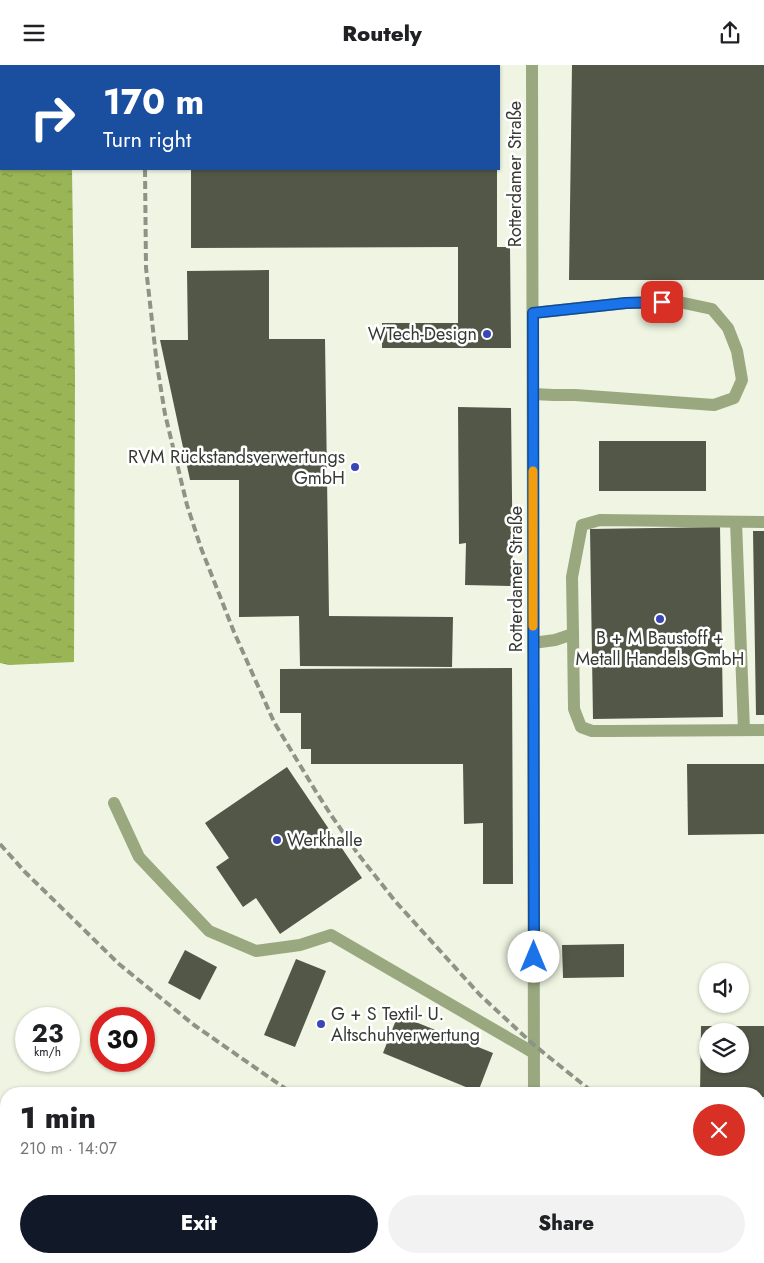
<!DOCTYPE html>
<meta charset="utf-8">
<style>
:root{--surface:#fff;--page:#f2f2f2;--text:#202124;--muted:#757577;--accent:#111827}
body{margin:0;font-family:Jost,sans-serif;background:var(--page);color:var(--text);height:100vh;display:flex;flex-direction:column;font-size:19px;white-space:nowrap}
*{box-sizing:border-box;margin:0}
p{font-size:16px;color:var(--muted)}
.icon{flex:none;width:28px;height:28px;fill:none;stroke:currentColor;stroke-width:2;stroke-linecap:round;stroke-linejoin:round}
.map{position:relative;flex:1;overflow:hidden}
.panel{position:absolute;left:0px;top:1022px;width:765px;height:176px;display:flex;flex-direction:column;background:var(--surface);border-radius:20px 20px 0 0;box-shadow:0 1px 4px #0004}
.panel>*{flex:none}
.guide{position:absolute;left:0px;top:0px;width:500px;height:105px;box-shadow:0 1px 4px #0004;background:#1a4fa0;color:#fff;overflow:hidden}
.controls{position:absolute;left:699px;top:898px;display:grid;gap:10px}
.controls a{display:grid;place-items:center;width:50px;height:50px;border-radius:50%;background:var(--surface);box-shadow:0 1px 4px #0004;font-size:25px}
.speed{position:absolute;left:15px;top:942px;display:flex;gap:10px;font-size:25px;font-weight:700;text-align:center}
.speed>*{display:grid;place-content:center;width:65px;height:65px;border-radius:50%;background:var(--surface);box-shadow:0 1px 4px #0004;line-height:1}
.speed small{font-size:12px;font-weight:400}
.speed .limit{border:8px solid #d22;background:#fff;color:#111}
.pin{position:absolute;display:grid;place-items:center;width:42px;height:42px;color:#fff;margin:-21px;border-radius:10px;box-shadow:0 2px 8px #0006}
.me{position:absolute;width:55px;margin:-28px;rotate:0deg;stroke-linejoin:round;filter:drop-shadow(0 0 4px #0008)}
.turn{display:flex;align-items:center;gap:18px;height:105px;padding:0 20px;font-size:22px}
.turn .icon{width:65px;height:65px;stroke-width:2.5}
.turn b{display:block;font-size:35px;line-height:42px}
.round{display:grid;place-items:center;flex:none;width:52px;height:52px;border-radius:26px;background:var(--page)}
.summary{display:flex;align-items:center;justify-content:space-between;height:85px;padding:0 20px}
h1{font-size:30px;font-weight:800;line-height:38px}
.action{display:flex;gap:10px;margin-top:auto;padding:10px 20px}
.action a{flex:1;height:58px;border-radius:30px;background:var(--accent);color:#fff;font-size:20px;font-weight:800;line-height:58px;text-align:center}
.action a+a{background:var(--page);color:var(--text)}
header{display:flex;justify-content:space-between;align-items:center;height:65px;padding:0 20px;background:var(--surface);font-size:22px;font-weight:800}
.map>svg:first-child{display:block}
</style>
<header><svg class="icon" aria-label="menu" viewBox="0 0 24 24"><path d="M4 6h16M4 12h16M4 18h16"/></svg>Routely<svg class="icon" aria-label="share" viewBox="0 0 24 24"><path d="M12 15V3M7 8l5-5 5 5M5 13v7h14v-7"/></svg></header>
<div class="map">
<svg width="764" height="1198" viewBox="0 0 764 1198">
<defs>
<pattern id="grass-tufts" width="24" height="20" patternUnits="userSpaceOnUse" patternTransform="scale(1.25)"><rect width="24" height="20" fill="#b8d47a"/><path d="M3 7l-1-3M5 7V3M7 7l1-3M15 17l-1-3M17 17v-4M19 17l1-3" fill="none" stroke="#96ad65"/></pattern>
<pattern id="water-ripples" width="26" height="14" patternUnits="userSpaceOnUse" patternTransform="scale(1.25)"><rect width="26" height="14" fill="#9ab556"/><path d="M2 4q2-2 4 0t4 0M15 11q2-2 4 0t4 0" fill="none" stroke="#7e9448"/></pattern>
</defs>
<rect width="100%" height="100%" fill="#eff5e2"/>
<path fill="url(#grass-tufts)" d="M 310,1193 L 384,1193 L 383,1198 L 353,1198 Z"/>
<path fill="url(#water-ripples)" d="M 0,0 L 70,0 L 70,1 L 1,1 L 1,104 L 72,104 L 75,313 L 74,597 L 9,600 L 0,598 Z"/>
<g fill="#525747" fill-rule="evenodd">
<path d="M 572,0 L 764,0 L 764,215 L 569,215 Z"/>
<path d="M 191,104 L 497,104 L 497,182 L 510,182 L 511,283 L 382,283 L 382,258 L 458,258 L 458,182 L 191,183 Z"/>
<path d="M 269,205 L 269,274 L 325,274 L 329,551 L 453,552 L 452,602 L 300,601 L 299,551 L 239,552 L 239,415 L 190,415 L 160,275 L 188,275 L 187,206 Z"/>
<path d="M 458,342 L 511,343 L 513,521 L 465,520 L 466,478 L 459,479 Z"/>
<rect x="599" y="376" width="107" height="50"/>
<path d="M 720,462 L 723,652 L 593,654 L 590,464 Z"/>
<path d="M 753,466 L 764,466 L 764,650 L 756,650 Z"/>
<path d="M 512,603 L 513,819 L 483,819 L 483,758 L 464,759 L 463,699 L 311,699 L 311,684 L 301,684 L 301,648 L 280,648 L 280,604 Z"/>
<path d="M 687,699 L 764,699 L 764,769 L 688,770 Z"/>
<path d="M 287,702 L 362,813 L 280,869 L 256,833 L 243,842 L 216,802 L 229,793 L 205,758 Z"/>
<path d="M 624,879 L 624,912 L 563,913 L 562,880 Z"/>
<path d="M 185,885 L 217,902 L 200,935 L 168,918 Z"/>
<path d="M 296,894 L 326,906 L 295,982 L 264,970 Z"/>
<path d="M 398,950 L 493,988 L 478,1027 L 383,988 Z"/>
<path d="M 701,961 L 764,961 L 764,1032 L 759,1032 L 759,1029 L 700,1029 ZM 708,966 L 740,966 L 740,999 L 708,999 Z"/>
</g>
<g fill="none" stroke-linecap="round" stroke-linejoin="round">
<g stroke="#9aa880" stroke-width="12">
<path d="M 532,0 L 534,1029"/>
<path d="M 533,248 L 626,238 L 679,237 L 712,244 L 728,263 L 737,286 L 742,315 L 734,333 L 714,340 L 575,330 L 554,330 L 533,329"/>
<path d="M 736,457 L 744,665"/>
<path d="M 573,569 L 574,644 L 581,662 L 592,666 L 609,666 L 764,665"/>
<path d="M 533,578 L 555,575 L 573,569 L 572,512 L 582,460 L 600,455 L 764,457"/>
<path d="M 114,738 L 139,792 L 209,866 L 256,886 L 300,880 L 331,870 L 534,988"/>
<path d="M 0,1175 L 6,1175"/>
<path d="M 172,1192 L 225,1198"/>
<path d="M 542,1192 L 548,1198"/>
<path d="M 515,1198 L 517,1192"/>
</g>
<g stroke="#8e9386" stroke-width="4" stroke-dasharray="8 4" stroke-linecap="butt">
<path d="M 145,0 L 145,1"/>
<path d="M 145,104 L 146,203 L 157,300 L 165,349 L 187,440 L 201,483 L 234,567 L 274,657 L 315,725 L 331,750 L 358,789 L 395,836 L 480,930 L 534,980 L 595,1029"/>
<path d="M 0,779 L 24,806 L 119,899 L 194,960 L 293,1029"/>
<path d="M 0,1079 L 6,1080"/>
<path d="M 0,1096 L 6,1097"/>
<path d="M 0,1119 L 6,1120"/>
<path d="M 759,1123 L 764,1126"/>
<path d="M 0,1135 L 6,1136"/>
<path d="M 576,1192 L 628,1198"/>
<path d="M 728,1192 L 764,1196"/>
</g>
</g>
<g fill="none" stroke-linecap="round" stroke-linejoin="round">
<defs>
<path id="route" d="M 534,892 L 533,248 L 626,238 L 662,237"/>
</defs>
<use href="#route" stroke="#114b97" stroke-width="12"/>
<use href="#route" stroke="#1a73e8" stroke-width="9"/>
<path stroke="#f59e0b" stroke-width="9" d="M 533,406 L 533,561"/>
</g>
<g fill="#3a45b8" stroke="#fff" stroke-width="2">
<circle cx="487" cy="269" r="5"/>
<circle cx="355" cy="402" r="5"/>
<circle cx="660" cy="554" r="5"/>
<circle cx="277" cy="775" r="5"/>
<circle cx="321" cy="959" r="5"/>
</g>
<g text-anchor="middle" stroke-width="5" stroke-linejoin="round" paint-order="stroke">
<g font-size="18" fill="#373a33" stroke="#fff">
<text transform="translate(515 109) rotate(-90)" y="6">Rotterdamer Straße</text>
<text transform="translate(516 514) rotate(-90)" y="6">Rotterdamer Straße</text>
</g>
<g font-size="18" fill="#373a33" stroke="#fff" text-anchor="end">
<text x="477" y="275">WTech-Design</text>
<text x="345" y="398">RVM Rückstandsverwertungs<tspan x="345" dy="21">GmbH</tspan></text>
<text x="660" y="579" text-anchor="middle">B + M Baustoff +<tspan x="660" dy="21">Metall Handels GmbH</tspan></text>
<text x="287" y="781" text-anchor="start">Werkhalle</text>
<text x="331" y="955" text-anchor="start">G + S Textil- U.<tspan x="331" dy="21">Altschuhverwertung</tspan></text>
</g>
</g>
</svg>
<div class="controls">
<a><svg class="icon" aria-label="sound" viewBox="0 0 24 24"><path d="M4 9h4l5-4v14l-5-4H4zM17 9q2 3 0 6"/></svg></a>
<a><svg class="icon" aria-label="layers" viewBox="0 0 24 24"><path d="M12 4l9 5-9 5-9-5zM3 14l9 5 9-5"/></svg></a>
</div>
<div class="speed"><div>23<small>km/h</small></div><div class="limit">30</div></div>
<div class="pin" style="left:662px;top:237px;background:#d93025"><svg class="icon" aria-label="arrive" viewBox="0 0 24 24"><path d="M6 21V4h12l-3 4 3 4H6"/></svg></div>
<svg class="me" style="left:534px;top:892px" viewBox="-20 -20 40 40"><circle r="19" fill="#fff"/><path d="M0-13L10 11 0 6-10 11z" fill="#1a73e8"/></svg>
<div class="guide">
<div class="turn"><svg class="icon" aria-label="right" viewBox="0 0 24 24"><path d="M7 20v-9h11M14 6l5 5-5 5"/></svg><div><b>170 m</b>Turn right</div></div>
</div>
<section class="panel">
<div class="summary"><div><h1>1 min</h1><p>210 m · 14:07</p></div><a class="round" style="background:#d93025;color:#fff"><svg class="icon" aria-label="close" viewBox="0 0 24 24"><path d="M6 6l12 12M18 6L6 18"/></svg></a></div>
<div class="action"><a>Exit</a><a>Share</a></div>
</section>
</div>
